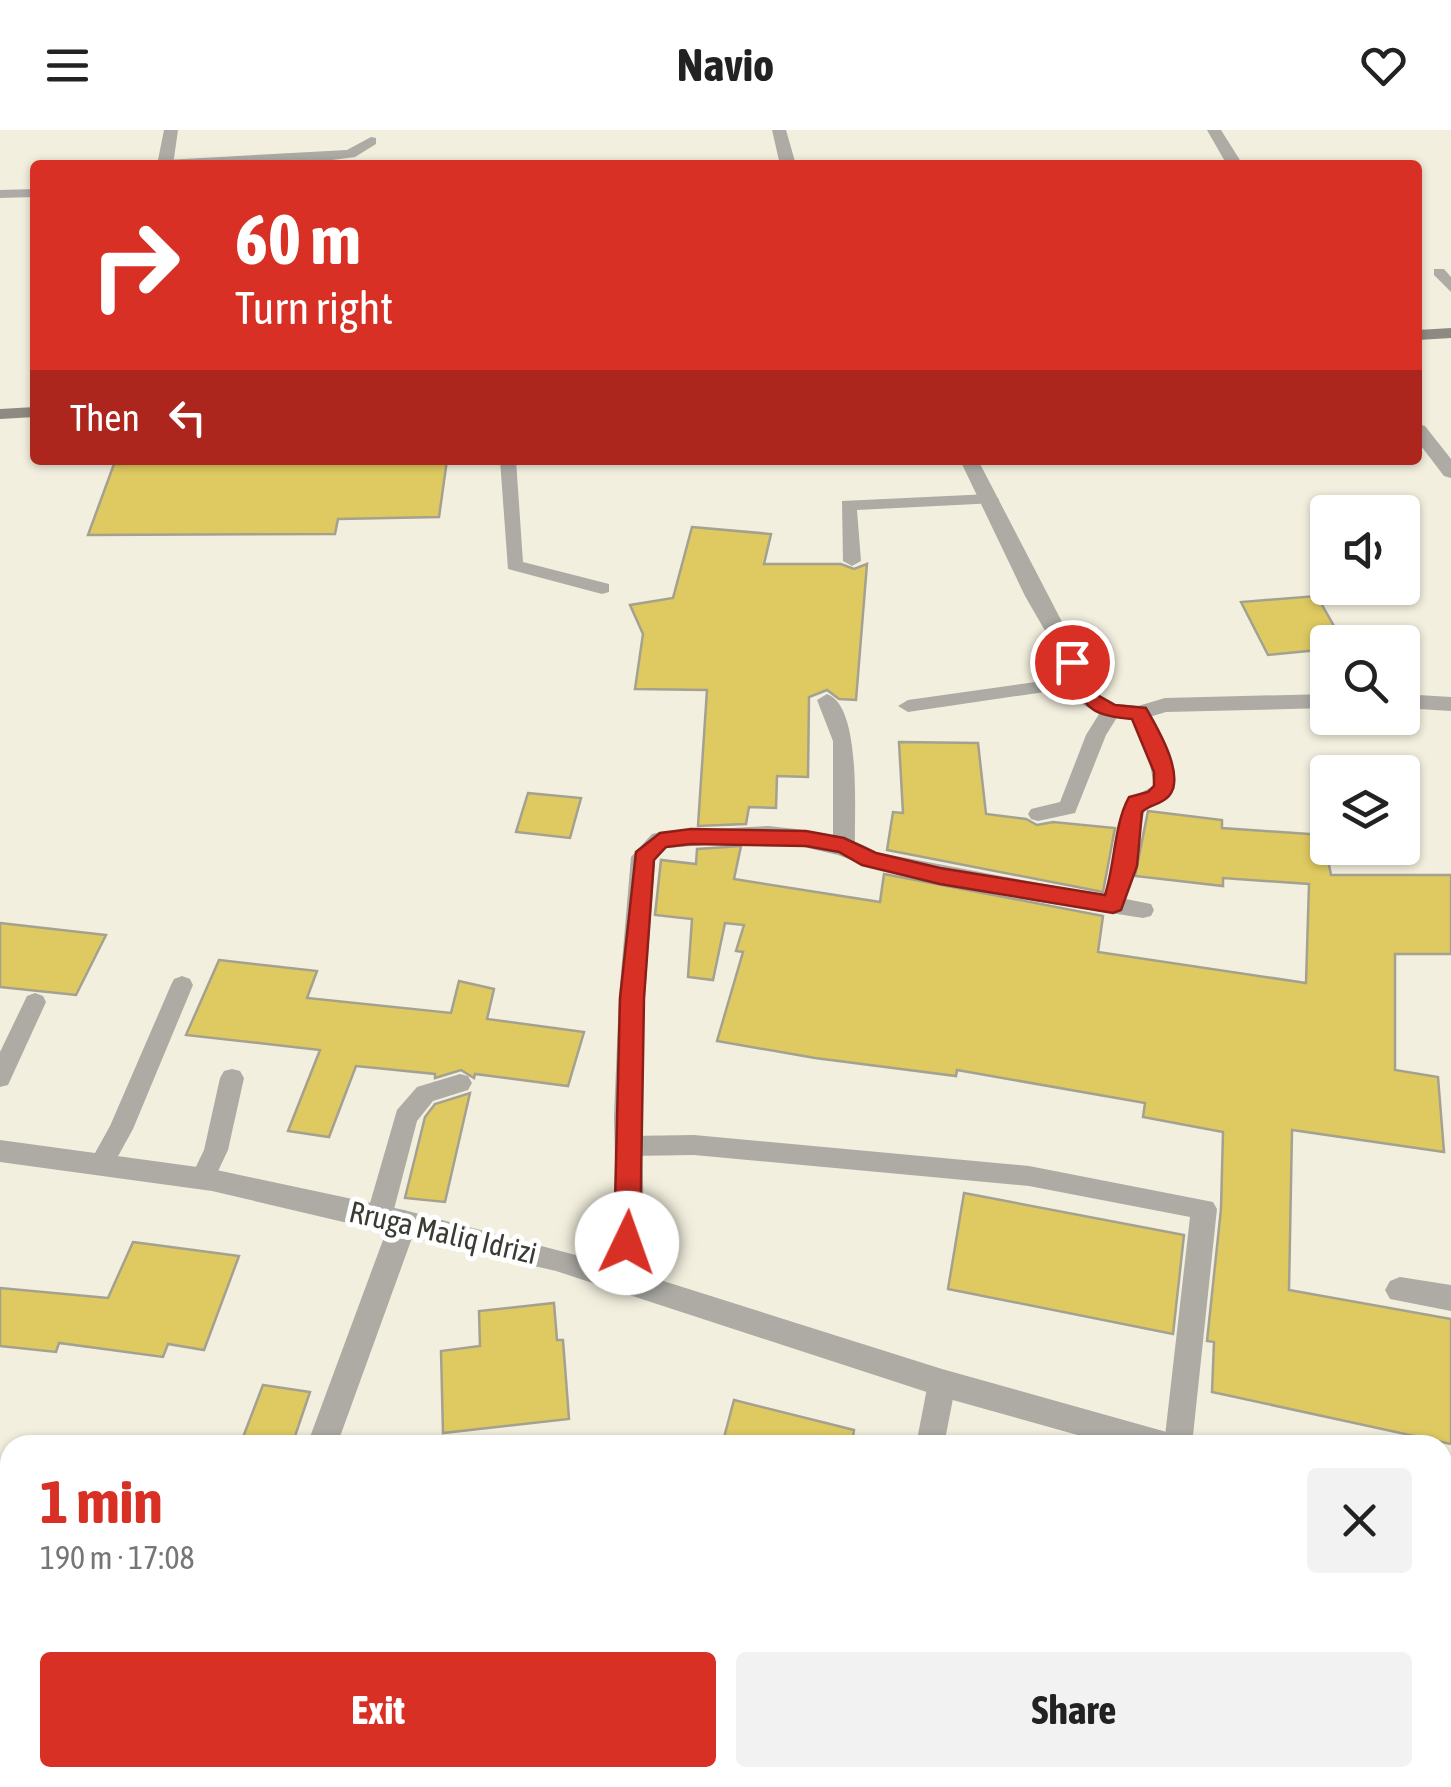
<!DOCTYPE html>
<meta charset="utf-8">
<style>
:root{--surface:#fff;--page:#f2f2f2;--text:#222;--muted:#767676;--accent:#d93025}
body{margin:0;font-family:"Asap Condensed",sans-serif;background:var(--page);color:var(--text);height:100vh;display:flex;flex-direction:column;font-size:38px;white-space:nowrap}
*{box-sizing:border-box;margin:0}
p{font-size:32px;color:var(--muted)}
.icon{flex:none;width:55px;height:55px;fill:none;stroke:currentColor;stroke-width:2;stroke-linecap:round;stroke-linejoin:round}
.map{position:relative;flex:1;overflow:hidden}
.panel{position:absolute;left:0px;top:1305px;width:1452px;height:352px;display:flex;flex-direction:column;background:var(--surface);border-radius:30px 30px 0 0;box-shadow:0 2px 8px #0004}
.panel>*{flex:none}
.hud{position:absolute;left:30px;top:30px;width:1392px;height:305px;border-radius:10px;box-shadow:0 2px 8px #0004;background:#d93025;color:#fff;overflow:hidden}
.fabs{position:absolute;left:1310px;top:365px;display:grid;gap:20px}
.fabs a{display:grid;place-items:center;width:110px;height:110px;border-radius:10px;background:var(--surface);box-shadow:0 2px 8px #0004;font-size:50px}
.pin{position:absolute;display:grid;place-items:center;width:85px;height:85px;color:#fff;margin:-42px;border:5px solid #fff;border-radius:50%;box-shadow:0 2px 10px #0007}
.me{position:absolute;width:110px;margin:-55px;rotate:3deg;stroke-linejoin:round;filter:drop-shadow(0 0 8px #0008)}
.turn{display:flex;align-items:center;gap:35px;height:210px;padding:0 40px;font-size:45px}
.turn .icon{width:130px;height:130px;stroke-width:2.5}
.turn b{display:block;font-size:70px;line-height:85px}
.then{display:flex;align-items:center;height:95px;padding:0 40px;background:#0003;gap:20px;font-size:38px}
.round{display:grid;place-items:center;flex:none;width:105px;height:105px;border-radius:10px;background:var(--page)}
.summary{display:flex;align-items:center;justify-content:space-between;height:170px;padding:0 40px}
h1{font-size:60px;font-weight:700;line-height:75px;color:var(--accent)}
.action{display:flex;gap:20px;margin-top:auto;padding:20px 40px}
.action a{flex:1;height:115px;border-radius:10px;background:var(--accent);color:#fff;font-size:40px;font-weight:700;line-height:115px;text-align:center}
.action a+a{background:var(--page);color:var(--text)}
header{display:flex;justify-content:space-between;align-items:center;height:130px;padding:0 40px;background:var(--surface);font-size:45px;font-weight:700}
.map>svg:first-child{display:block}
</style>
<header><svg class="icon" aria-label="menu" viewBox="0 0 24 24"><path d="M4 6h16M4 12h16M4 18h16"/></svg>Navio<svg class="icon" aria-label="heart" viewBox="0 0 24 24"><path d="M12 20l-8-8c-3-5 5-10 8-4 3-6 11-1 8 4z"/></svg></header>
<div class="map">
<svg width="1451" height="1657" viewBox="0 0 1451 1657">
<rect width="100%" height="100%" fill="#f2efde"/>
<g fill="#dfca61" stroke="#a4a191" stroke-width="2.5">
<path d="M 447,330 L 439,387 L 338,389 L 335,404 L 88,405 L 114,334 Z"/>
<path d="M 692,397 L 771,404 L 764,434 L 841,434 L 854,439 L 867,434 L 856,570 L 839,569 L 827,560 L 809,567 L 808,647 L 777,646 L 776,678 L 749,677 L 746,694 L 698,696 L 707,560 L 635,559 L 643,504 L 630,475 L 673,468 Z"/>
<path d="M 1317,466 L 1343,512 L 1328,512 L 1328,519 L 1268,525 L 1241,472 Z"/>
<path d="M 899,612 L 978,613 L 986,684 L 1026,689 L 1037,695 L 1053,692 L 1115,698 L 1103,762 L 887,720 L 893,682 L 903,683 Z"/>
<path d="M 528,663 L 581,668 L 570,708 L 516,702 Z"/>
<path d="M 1148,681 L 1222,690 L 1222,698 L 1323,705 L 1331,745 L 1451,745 L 1451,824 L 1395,824 L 1395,940 L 1438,947 L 1444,1022 L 1292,1000 L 1289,1160 L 1451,1189 L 1451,1314 L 1212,1262 L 1214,1212 L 1207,1211 L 1221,1079 L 1223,1002 L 1143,987 L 1145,973 L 957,940 L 956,946 L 815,928 L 717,911 L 743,822 L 736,821 L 744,795 L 725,793 L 713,850 L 688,847 L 692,789 L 655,785 L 661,730 L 696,734 L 697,719 L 741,716 L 734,749 L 880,772 L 884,744 L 1103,786 L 1098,822 L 1306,853 L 1309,754 L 1223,748 L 1223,756 L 1135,746 Z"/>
<path d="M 0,793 L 106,805 L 76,865 L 0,857 Z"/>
<path d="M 219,830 L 317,841 L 307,868 L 451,883 L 459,851 L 494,859 L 487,889 L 584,902 L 568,956 L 475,944 L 474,948 L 461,940 L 435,948 L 435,944 L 356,936 L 329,1007 L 288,1001 L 320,920 L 186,905 Z"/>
<path d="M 470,963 L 445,1072 L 405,1068 L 425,987 L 435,974 Z"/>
<path d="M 964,1063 L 1184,1105 L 1173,1204 L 948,1159 Z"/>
<path d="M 133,1112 L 239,1126 L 204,1220 L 168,1214 L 163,1227 L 59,1213 L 56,1222 L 0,1216 L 0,1158 L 108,1168 Z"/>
<path d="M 554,1173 L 557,1210 L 563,1210 L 569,1289 L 443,1303 L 441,1221 L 480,1216 L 479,1181 Z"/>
<path d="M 263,1255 L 310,1262 L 292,1315 L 240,1315 Z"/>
<path d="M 734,1270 L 854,1300 L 852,1315 L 722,1315 Z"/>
</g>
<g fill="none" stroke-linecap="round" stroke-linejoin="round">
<g fill="#adaba4" fill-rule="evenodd">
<path d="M 371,7 L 376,8 L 376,14 L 355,27 L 332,30 L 158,34 L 165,30 L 347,20 Z"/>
<path d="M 35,59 L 35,67 L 0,68 L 0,60 Z"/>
<path d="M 1434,139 L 1444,139 L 1451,147 L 1451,162 L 1434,145 Z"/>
<path d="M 500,330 L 516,330 L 523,432 L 609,454 L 609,462 L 602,464 L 508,439 Z"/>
<path d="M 990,364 L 999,369 L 996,373 L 857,380 L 861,431 L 852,436 L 843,431 L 842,371 Z"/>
<path d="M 1085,545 L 1092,547 L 1095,551 L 1092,555 L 908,582 L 898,576 L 908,570 Z"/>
<path d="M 827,564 C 862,576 854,684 855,716 L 844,723 L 833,716 L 833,611 L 817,570 Z"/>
<path d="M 1111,575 L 1121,581 L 1106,605 L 1075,683 L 1038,691 L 1031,689 L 1028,684 L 1031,679 L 1060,672 L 1086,605 L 1104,576 Z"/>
<path d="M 1139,577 L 1146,578 L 1167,618 L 1175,658 L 1163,672 L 1145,678 L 1126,769 L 1151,774 L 1154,780 L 1151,786 L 1143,788 L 1034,771 L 870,737 L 859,729 L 870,721 L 1106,766 L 1121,685 L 1130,668 L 1154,656 L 1147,618 L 1129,583 Z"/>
<path d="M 182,846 L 190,849 L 193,855 L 133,999 L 111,1039 L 102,1042 L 93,1039 L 90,1032 L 110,996 L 171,855 L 174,849 Z"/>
<path d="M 35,863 L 43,866 L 46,872 L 8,955 L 0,957 L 0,922 L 27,866 Z"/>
<path d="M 232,939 L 240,941 L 244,948 L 228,1020 L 211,1056 L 202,1059 L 193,1056 L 190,1049 L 204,1020 L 220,948 L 224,941 Z"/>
<path d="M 460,944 L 468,946 L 472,953 L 468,960 L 433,971 L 417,991 L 392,1087 L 388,1095 L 379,1098 L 370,1095 L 366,1087 L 397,980 L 417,957 Z"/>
<path d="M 694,1005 L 1029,1036 L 1213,1072 L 1217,1079 L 1192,1315 L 1164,1315 L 1190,1087 L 1029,1056 L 694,1025 L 629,1026 L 620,1023 L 617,1016 L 620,1009 L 629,1006 Z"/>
<path d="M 942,1241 L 952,1244 L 956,1253 L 944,1315 L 916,1315 L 928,1253 L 932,1244 Z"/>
</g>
<g fill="#adaba4" fill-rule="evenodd">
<path d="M 164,0 L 178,0 L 173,35 L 157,35 Z"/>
<path d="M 772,0 L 786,0 L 796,35 L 780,35 Z"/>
<path d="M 1207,0 L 1221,0 L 1243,35 L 1227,35 Z"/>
<path d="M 1418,294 L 1425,296 L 1451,329 L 1451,348 L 1444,346 L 1418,312 Z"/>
<path d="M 960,330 L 978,330 L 1100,565 L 1116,574 L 1138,576 L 1165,568 L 1328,564 L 1328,578 L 1166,582 L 1139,590 L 1103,586 L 1082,574 L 1074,551 L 1025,466 Z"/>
<path d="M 1402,564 L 1451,567 L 1451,581 L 1402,578 Z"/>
<path d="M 768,696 C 796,699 865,705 882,729 L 870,737 L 838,725 L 795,715 L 740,712 L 667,718 L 655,730 L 645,867 L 640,987 L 644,1075 L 638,1143 L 942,1239 L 1163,1301 L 1174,1305 L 1178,1315 L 1113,1315 L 942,1267 L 556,1141 L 412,1108 L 337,1315 L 307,1315 L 386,1102 L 212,1061 L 0,1032 L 0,1010 L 212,1039 L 404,1080 L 610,1134 L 616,1075 L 614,987 L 619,867 L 631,727 L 652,704 L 660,702 Z"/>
<path d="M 1400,1147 L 1451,1155 L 1451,1181 L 1390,1169 L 1385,1160 L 1390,1151 Z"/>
<path d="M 1442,1365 L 1451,1366 L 1451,1396 L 1442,1395 Z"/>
<path d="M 0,1480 L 10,1482 L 10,1514 L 0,1512 Z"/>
<path d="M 111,1648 L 148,1648 L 144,1657 L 107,1657 Z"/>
</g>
<g fill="#8d8b81" fill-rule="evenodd">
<path d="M 1451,198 L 1451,208 L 1418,210 L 1418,200 Z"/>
<path d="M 35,277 L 35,287 L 0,289 L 0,279 Z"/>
</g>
</g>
<path fill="#d93025" stroke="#8d1f18" stroke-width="2.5" d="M 1072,526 L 1079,528 L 1095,550 L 1099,566 L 1115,575 L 1146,578 C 1158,599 1186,646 1169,666 C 1161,675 1150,674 1142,682 L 1137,736 L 1121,780 L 1113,783 L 940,754 L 862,735 L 839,722 L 806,716 L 691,714 L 666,717 L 654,730 L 644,868 L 640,1113 L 636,1121 L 627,1124 L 618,1121 L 614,1113 L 620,868 L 636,722 L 660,703 L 691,699 L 806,701 L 844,708 L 876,723 L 940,738 L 1105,765 C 1115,734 1114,694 1129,667 L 1148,662 L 1154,656 L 1154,642 L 1132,589 C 1078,585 1087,570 1063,532 Z"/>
<g text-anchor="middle" stroke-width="10" stroke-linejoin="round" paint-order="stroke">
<g font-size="30" fill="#3b3a33" stroke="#fff">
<text transform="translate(443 1103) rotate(13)" y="10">Rruga Maliq Idrizi</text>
</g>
</g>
</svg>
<div class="fabs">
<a><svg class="icon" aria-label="sound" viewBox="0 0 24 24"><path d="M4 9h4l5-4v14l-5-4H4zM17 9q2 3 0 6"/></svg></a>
<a><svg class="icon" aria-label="search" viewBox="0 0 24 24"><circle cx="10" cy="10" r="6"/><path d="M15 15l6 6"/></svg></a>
<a><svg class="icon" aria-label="layers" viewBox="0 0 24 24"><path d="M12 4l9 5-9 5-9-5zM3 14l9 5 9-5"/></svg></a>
</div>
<div class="pin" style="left:1072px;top:532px;background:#d93025"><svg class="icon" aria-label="arrive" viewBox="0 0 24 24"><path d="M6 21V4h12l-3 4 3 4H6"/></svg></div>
<svg class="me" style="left:627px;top:1113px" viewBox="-20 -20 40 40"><circle r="19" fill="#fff"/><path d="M0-13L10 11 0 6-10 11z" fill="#d93025"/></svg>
<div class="hud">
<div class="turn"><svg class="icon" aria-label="right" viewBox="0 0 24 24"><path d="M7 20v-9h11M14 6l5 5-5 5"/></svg><div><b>60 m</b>Turn right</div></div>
<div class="then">Then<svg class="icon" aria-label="left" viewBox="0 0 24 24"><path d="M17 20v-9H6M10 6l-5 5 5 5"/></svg></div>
</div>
<section class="panel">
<div class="summary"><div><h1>1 min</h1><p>190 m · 17:08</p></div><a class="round"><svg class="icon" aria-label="close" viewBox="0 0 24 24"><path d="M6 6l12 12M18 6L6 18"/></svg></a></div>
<div class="action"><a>Exit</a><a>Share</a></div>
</section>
</div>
